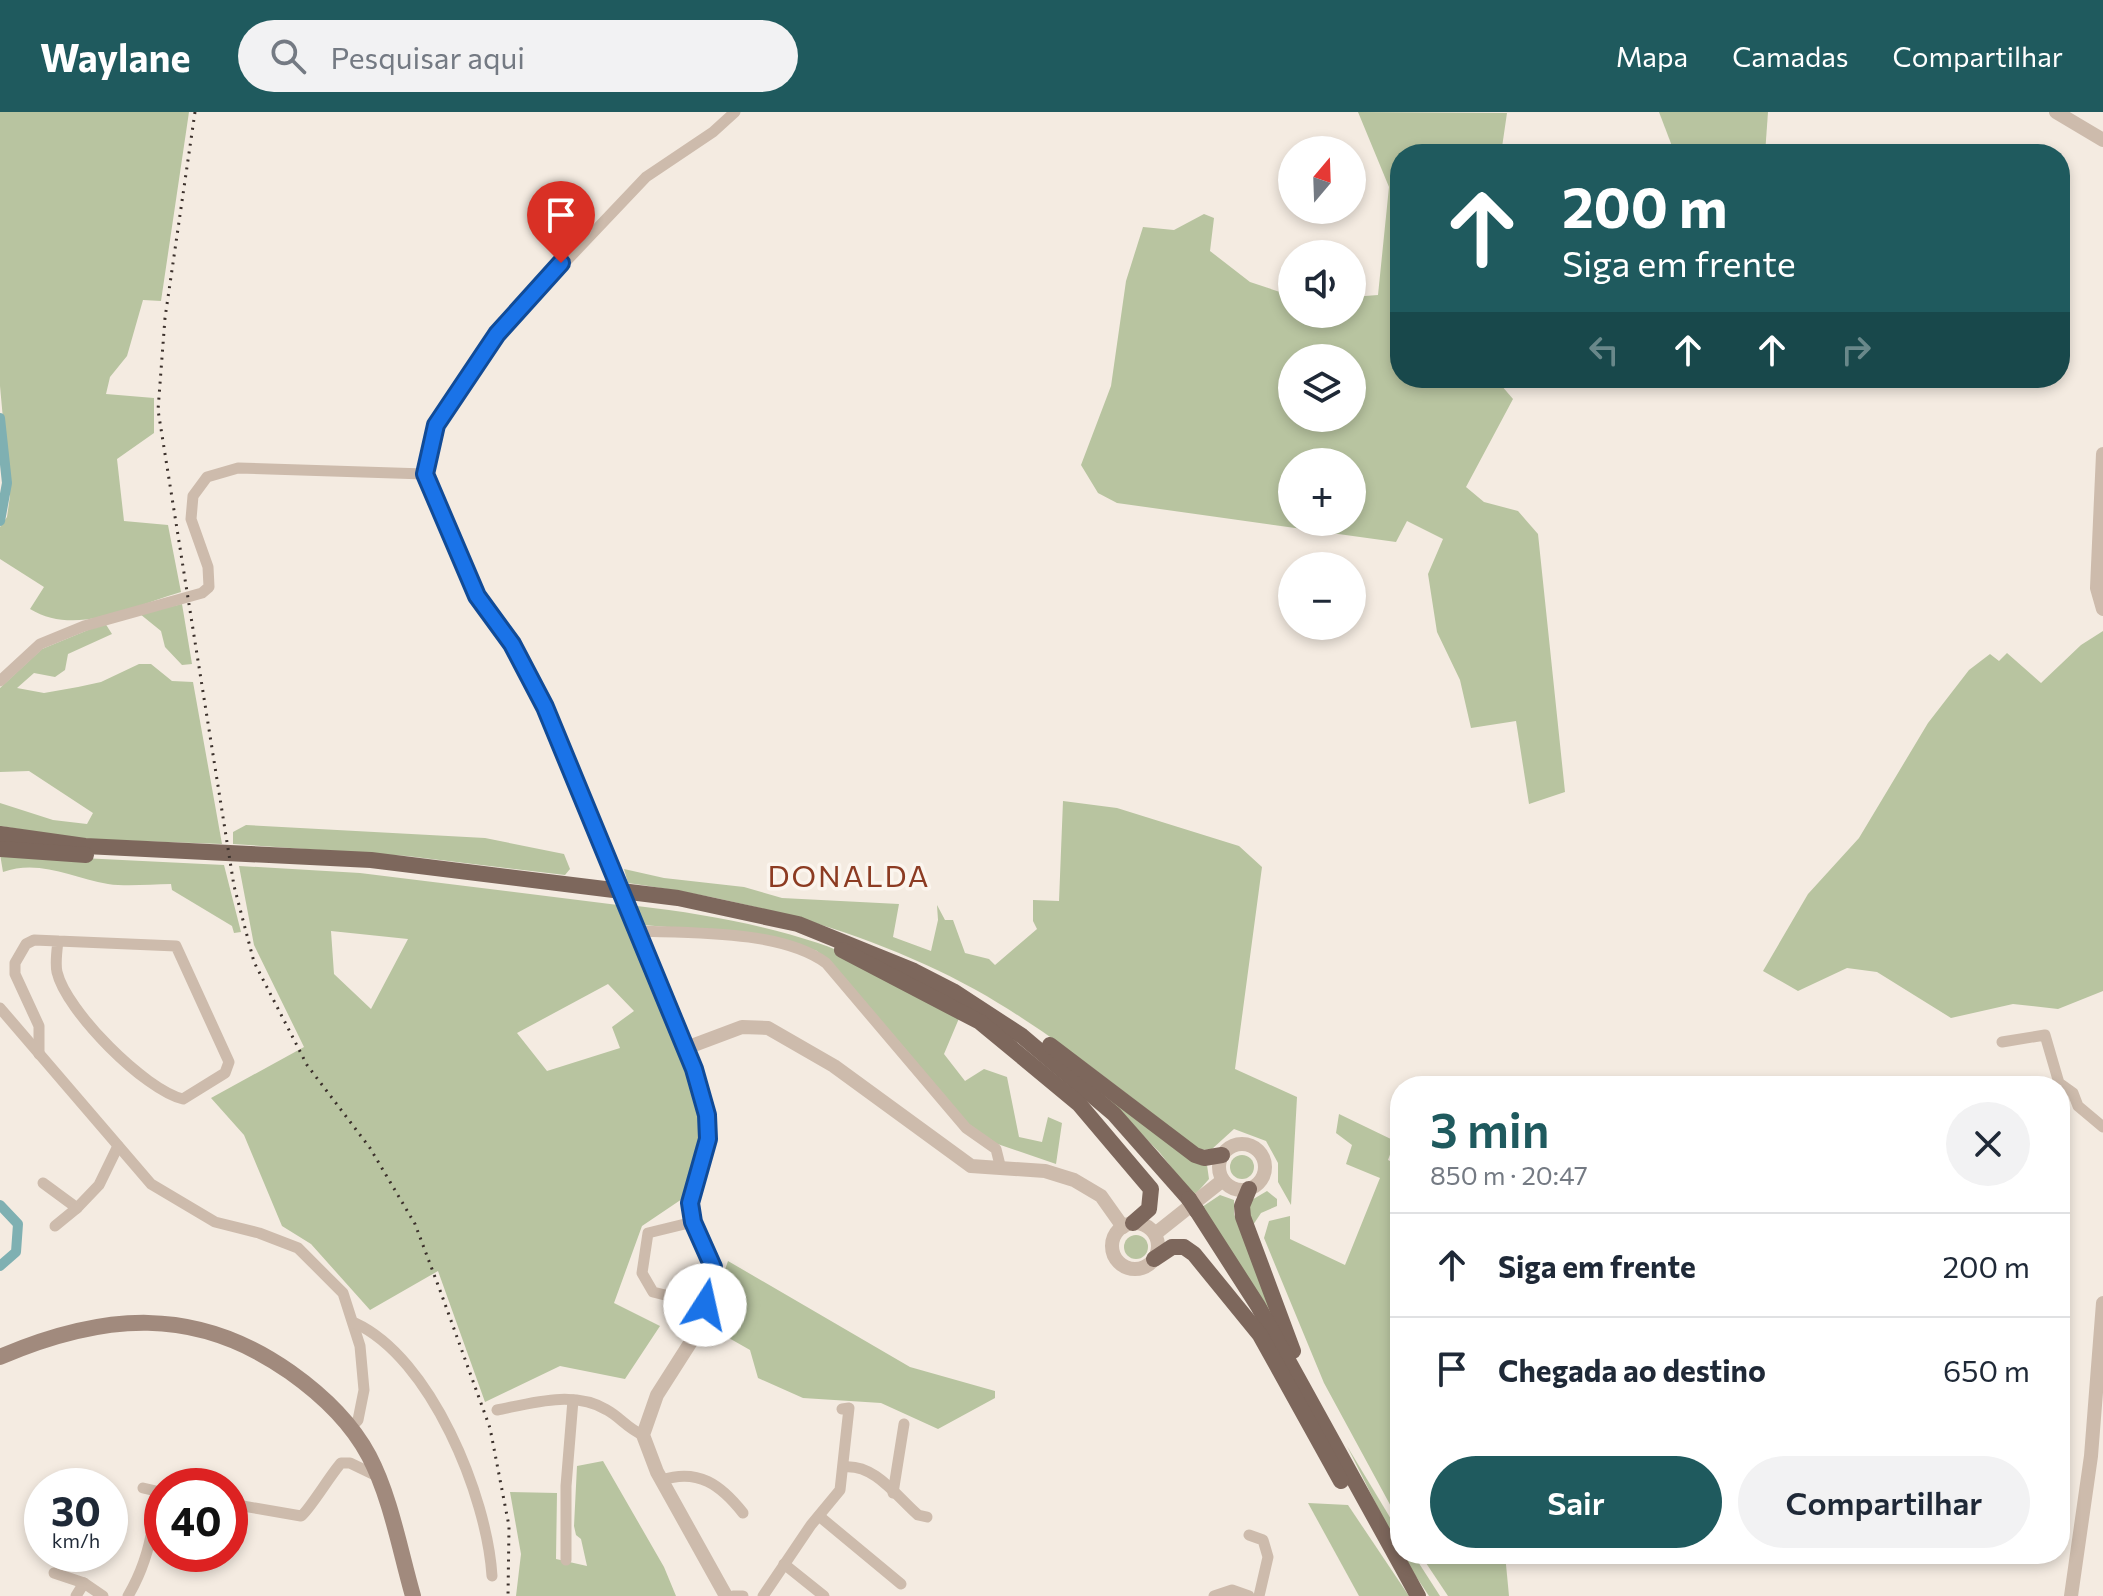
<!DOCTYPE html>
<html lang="pt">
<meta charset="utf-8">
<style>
:root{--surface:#fff;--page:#f2f2f3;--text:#1f2937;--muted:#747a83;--line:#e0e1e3;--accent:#1f5a5e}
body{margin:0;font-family:Commissioner,sans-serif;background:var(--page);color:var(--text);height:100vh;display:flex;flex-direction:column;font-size:30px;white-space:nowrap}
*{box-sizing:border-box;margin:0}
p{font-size:26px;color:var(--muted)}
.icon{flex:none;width:44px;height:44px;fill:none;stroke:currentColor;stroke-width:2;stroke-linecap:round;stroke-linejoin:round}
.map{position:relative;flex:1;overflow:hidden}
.sheet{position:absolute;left:1390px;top:964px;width:680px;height:488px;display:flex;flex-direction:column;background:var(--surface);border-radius:32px;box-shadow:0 4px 12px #0003}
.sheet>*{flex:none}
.hud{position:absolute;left:1390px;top:32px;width:680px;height:244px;border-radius:32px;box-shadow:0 4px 12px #0003;background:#1f5a5e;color:#fff;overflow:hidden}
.needle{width:52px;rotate:19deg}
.fabs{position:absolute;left:1278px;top:24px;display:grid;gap:16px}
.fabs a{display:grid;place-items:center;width:88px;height:88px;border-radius:50%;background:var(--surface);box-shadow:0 4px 12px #0003;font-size:40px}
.speed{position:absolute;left:24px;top:1356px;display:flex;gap:16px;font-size:40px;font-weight:700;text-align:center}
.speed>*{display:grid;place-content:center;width:104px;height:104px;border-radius:50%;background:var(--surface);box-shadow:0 4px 12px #0003;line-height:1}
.speed small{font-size:20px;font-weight:400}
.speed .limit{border:12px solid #d22;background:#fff;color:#111}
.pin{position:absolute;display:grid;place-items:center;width:68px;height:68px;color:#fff;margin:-82px -34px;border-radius:50% 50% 50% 0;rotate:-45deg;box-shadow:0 0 8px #0007}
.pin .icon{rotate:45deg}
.me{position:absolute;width:88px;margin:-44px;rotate:10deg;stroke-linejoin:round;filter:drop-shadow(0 0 6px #0008)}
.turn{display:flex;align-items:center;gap:28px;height:168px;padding:0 40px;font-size:36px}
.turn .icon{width:104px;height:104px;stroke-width:2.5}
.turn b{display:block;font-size:56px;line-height:68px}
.lanes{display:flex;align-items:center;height:76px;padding:0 40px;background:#0003;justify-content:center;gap:40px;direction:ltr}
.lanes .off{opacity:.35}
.round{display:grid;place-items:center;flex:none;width:84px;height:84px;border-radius:42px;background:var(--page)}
.headline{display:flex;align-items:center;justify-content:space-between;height:136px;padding:0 40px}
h1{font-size:48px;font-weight:600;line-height:60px;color:var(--accent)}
.primary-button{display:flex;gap:16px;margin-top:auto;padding:16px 40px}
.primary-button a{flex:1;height:92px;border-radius:48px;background:var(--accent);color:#fff;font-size:32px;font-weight:600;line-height:92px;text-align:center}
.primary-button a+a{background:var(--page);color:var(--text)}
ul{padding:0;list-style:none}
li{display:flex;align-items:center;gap:24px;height:104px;padding:0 40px;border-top:2px solid var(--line)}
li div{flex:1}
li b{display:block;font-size:30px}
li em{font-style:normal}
header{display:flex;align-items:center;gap:48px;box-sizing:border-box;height:112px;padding:0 40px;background:var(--accent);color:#fff}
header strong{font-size:38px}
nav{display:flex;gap:44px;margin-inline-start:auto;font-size:28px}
.search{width:560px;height:72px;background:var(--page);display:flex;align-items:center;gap:20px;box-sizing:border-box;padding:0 28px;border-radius:44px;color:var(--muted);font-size:30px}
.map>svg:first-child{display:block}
</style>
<header>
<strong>Waylane</strong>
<div class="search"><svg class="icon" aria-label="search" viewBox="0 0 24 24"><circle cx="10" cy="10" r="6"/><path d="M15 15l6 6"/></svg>Pesquisar aqui</div>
<nav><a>Mapa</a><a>Camadas</a><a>Compartilhar</a></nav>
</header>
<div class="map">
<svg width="2103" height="1484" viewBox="0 0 2103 1484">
<rect width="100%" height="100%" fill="#f4ebe1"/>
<g fill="#b8c4a0" fill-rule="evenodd">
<path d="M 0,0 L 189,0 L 161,189 L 143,188 L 127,244 L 110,265 L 106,282 L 154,286 L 154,321 L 117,347 L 124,409 L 168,413 L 181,480 C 133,494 76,525 30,497 L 44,475 L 0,447 L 0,415 L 7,405 L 10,384 L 0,274 Z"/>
<path d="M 1358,0 L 1507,1 L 1501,42 L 1400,42 L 1400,266 L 1495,266 L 1513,287 L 1466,375 L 1484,390 L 1518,399 L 1538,422 L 1565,680 L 1529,692 L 1516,609 L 1471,616 L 1460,568 L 1437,520 L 1428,462 L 1443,427 L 1407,409 L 1396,430 L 1117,391 L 1098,381 L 1081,353 L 1111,274 L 1126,169 L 1143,115 L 1174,118 L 1204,102 L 1214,106 L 1210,139 L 1250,170 L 1292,184 L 1292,202 L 1352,202 L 1352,185 L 1378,183 L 1389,75 ZM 1292,246 L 1352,246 L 1352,306 L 1292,306 ZM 1292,350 L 1352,350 L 1352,410 L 1292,410 Z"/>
<path d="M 1659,0 L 1768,0 L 1765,42 L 1675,42 Z"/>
<path d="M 182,492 L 192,552 L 182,553 L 165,535 L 161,519 L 140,502 Z"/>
<path d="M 105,511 L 112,522 L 68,542 L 65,558 L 55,565 L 34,561 L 17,576 L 44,581 L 78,575 L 101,570 L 139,552 L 151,552 L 172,569 L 193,570 L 222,732 L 81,727 L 0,714 L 0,691 L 53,708 L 87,712 L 93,701 L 29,659 L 0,660 L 0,576 L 42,537 Z"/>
<path d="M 2103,519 L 2103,879 L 2058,897 L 2013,892 L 1951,906 L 1877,860 L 1847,856 L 1798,879 L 1763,859 L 1808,782 L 1859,726 L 1928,611 L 1969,558 L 1990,542 L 1999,549 L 2007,541 L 2041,571 L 2081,533 Z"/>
<path d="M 1063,689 L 1117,696 L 1239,734 L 1262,755 L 1235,957 L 1297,985 L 1291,1093 L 1278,1070 L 1278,1051 L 1266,1029 L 1234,1017 L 1212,1037 L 1200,1038 C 1127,983 1056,923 976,878 C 869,819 749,788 628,771 L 624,757 L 664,766 L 744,775 L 782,786 L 899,792 L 893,825 L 931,839 L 938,808 L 937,793 L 945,808 L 953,808 L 965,841 L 989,847 L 995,853 L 1037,817 L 1033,809 L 1033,788 L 1059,789 Z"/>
<path d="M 246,713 L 485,726 L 564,742 L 570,757 L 565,763 L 407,744 L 233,732 L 233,720 Z"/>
<path d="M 0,742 L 224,753 L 241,820 L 234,821 L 232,814 L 172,778 L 171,772 C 151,772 128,775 108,772 C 72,766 40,747 3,760 Z"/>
<path d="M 239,754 L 360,761 L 618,793 L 693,978 L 702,1031 L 682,1087 L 642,1114 L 614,1191 L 660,1214 L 625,1267 L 560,1254 L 485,1290 L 438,1159 L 370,1198 L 311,1132 L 282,1114 L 244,1023 L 211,986 L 304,935 L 254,833 ZM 331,819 L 408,827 L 371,897 L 334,862 ZM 608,872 L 634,899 L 612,915 L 620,936 L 547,959 L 517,921 Z"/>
<path d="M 637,794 C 698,801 760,812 818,831 C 868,848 914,877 960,904 L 944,942 L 965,969 L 984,957 L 1007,965 L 1019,1025 L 1042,1030 L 1048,1005 L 1062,1011 L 1056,1052 L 980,1026 L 817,839 C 762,820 701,818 643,813 Z"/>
<path d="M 1106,985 L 1207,1053 L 1209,1067 L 1194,1084 L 1160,1041 Z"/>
<path d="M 1339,1002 L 1395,1029 L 1388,1048 L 1400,1054 L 1400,1411 L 1324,1271 L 1264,1126 L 1269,1109 L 1290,1104 L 1290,1127 L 1345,1153 L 1380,1066 L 1346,1052 L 1352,1033 L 1336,1021 Z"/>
<circle cx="1242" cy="1055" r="12"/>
<path d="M 1267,1079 L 1277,1087 L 1277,1094 L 1261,1101 L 1253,1113 L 1247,1105 L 1250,1089 Z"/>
<path d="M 1220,1083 L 1234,1088 L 1234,1102 L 1282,1225 L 1202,1095 Z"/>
<circle cx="1136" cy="1135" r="12"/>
<path d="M 728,1149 L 910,1255 L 995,1279 L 995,1286 L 938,1317 L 881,1291 L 803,1286 L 758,1266 L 750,1238 L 706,1213 Z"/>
<path d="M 1347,1334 L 1400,1422 L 1400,1440 Z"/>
<path d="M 603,1349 L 664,1455 L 676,1484 L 516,1484 L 521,1442 L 510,1380 L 557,1381 L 556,1447 L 587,1454 L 581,1427 L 576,1423 L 574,1414 L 577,1354 Z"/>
<path d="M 1308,1391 L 1348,1393 L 1409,1484 L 1359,1484 Z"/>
<path d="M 1401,1442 L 1413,1442 L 1440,1484 L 1429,1484 Z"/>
<path d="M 1420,1442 L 1505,1442 L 1509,1484 L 1448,1484 Z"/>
</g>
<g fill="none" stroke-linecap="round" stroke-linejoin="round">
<g stroke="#7fb0b2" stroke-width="10">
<path d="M 0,306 L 7,371 L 0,409"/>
<path d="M 0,1093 L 18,1112 L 16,1140 L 0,1154"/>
</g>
<g stroke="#cdbbac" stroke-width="11">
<path d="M 0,569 L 40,532 L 84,514 L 202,481 L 209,475 L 208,455 L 191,407 L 193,384 L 207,365 L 238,356 L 425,362"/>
<path d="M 615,758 L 545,595 L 512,532 L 477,484 L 425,362 L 436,313 L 497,222 L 646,65 L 713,20 L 735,0"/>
<path d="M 631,804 L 686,936"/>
<path d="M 637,819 C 691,821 781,818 826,851 L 966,1016 L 996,1037 L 1001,1057"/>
<path d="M 0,896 L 151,1072 L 215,1110 L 259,1121 L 298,1136 L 343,1181 L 360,1234 L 364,1278 L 358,1308 L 350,1316"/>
<path d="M 2002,930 L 2045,923 L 2059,971 L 2073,981 L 2078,994 L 2103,1015"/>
<path d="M 39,942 L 39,914 L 15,862 L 15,851 L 26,832 L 34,828 L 58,829 L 176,834 L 229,950 L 225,961 L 183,987 C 145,978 66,899 57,860 C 55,851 57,838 58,829"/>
<path d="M 43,1071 L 77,1096 L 99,1073 L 118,1034"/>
<path d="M 693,1110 L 648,1121 L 642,1161 L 653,1180 L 705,1193"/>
<path d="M 55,1114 L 77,1096"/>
<path d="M 355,1211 C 431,1246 487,1384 492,1464"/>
<path d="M 497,1298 C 532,1291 574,1278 607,1298 C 620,1305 628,1317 643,1323"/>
<path d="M 844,1355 C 875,1352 896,1384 918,1403 L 927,1405"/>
<path d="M 662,1368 C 698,1356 721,1373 743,1401"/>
<path d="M 893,1381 L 904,1312"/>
<path d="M 237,1393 L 301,1404 C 308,1400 331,1362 341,1351 L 350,1351 L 377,1364"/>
<path d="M 819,1404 L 901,1472"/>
<path d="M 1249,1423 L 1263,1428 L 1268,1445 L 1259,1484"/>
<path d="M 566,1448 L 566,1374 L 573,1288"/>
<path d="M 784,1452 L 824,1484"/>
<path d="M 54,1461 L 84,1471"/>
<path d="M 76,1484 L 84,1471 L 103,1484"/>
<path d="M 128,1484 C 147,1452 155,1416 156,1379 L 143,1376"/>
<path d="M 733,1484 L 743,1484"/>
<path d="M 763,1484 L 811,1413 L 840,1378 L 849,1296 L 842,1297"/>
<path d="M 1214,1484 L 1232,1478 L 1249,1484"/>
</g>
<g stroke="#cdbbac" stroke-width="14">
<path d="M 2056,0 L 2103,28"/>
<path d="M 2103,342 L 2097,476 L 2103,497"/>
<circle cx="1242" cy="1055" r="23"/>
<circle cx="1135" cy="1134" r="23"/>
<path d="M 1155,1122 L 1223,1068"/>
<path d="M 726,1484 L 657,1360 L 643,1323 L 657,1283 L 694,1225 L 710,1175 L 713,1155 L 693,1110 L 690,1091 L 708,1027 L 707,1003 L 686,936 L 742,915 L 768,916 L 834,954 L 971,1054 L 1045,1059 L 1074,1068 L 1101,1084 L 1123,1115"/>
<path d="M 2071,1484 L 2091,1344 L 2103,1191"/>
</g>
<path stroke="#a18a7d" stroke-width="16" d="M 0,1245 C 103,1201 195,1193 290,1260 C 321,1282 351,1310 369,1344 C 391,1386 400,1439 413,1484"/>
<g stroke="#7d675c" stroke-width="16">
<path d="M 0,722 L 85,734 L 371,748 L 678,786 L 798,812 L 914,859 L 953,879 L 1022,924 L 1114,1002 L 1189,1087"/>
<path d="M 0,737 L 86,743"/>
<path d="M 842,838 L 980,910 L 1079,992 L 1151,1077 L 1149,1097 L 1133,1111"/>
<path d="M 1050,933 L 1195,1043 L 1204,1046 L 1222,1043"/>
<path d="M 1249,1077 L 1242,1094 L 1243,1105 L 1293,1239"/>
<path d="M 1197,1099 L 1258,1194 L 1418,1484"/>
<path d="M 1154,1147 L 1172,1135 L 1184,1135 L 1194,1142 L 1260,1223 L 1341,1369"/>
</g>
<path stroke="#3b302b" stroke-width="3" stroke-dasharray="2 6" stroke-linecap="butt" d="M 195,0 L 165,206 L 158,298 L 234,774 L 254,850 L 307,953 L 370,1036 L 415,1112 L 441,1181 L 490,1316 L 509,1414 L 508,1484"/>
<path stroke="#cdbbac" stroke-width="11" d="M 615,758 L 631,804"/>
<path stroke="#7d675c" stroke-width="16" d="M 1189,1087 L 1197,1099"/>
</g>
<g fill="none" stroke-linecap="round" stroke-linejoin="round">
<defs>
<path id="route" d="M 561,151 L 497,222 L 436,313 L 425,362 L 477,484 L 512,532 L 545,595 L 694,957 L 707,1003 L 708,1027 L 690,1091 L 693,1110 L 713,1155 L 705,1193"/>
</defs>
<use href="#route" stroke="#114b97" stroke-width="20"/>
<use href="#route" stroke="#1a73e8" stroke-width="14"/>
</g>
<g text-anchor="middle" stroke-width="7" stroke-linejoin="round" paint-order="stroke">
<g font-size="30" letter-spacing="2" fill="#8c3b22" stroke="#fbf5ee">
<text x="849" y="775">DONALDA</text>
</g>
</g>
</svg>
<div class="fabs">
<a><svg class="needle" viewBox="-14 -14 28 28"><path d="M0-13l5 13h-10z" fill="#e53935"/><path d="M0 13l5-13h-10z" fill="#747a83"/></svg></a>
<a><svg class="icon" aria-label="sound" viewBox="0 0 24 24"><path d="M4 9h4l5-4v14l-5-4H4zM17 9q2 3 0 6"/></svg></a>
<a><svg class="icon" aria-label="layers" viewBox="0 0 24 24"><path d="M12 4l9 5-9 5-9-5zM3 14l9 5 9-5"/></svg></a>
<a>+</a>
<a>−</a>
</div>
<div class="speed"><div>30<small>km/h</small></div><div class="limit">40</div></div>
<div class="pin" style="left:561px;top:151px;background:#d93025"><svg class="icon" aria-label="arrive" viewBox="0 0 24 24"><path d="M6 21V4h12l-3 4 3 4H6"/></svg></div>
<svg class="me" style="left:705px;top:1193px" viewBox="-20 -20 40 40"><circle r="19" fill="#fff"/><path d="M0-13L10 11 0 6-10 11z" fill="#1a73e8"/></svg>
<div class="hud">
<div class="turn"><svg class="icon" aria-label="ahead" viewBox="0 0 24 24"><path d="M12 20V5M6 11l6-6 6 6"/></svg><div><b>200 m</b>Siga em frente</div></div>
<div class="lanes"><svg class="icon off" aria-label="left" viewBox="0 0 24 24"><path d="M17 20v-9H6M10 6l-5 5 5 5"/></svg><svg class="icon" aria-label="ahead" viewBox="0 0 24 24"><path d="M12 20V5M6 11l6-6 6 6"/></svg><svg class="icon" aria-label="ahead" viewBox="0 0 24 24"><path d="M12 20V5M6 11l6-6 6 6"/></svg><svg class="icon off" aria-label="right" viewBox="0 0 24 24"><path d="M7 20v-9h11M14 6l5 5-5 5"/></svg></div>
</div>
<section class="sheet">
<div class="headline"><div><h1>3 min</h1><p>850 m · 20:47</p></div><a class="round"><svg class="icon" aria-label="close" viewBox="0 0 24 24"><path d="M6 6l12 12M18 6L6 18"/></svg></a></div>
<ul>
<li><svg class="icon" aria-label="ahead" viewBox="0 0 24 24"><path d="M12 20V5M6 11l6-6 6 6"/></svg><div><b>Siga em frente</b></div><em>200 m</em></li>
<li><svg class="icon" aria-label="arrive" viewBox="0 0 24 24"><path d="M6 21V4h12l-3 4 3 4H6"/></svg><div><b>Chegada ao destino</b></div><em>650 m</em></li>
</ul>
<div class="primary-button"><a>Sair</a><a>Compartilhar</a></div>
</section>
</div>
